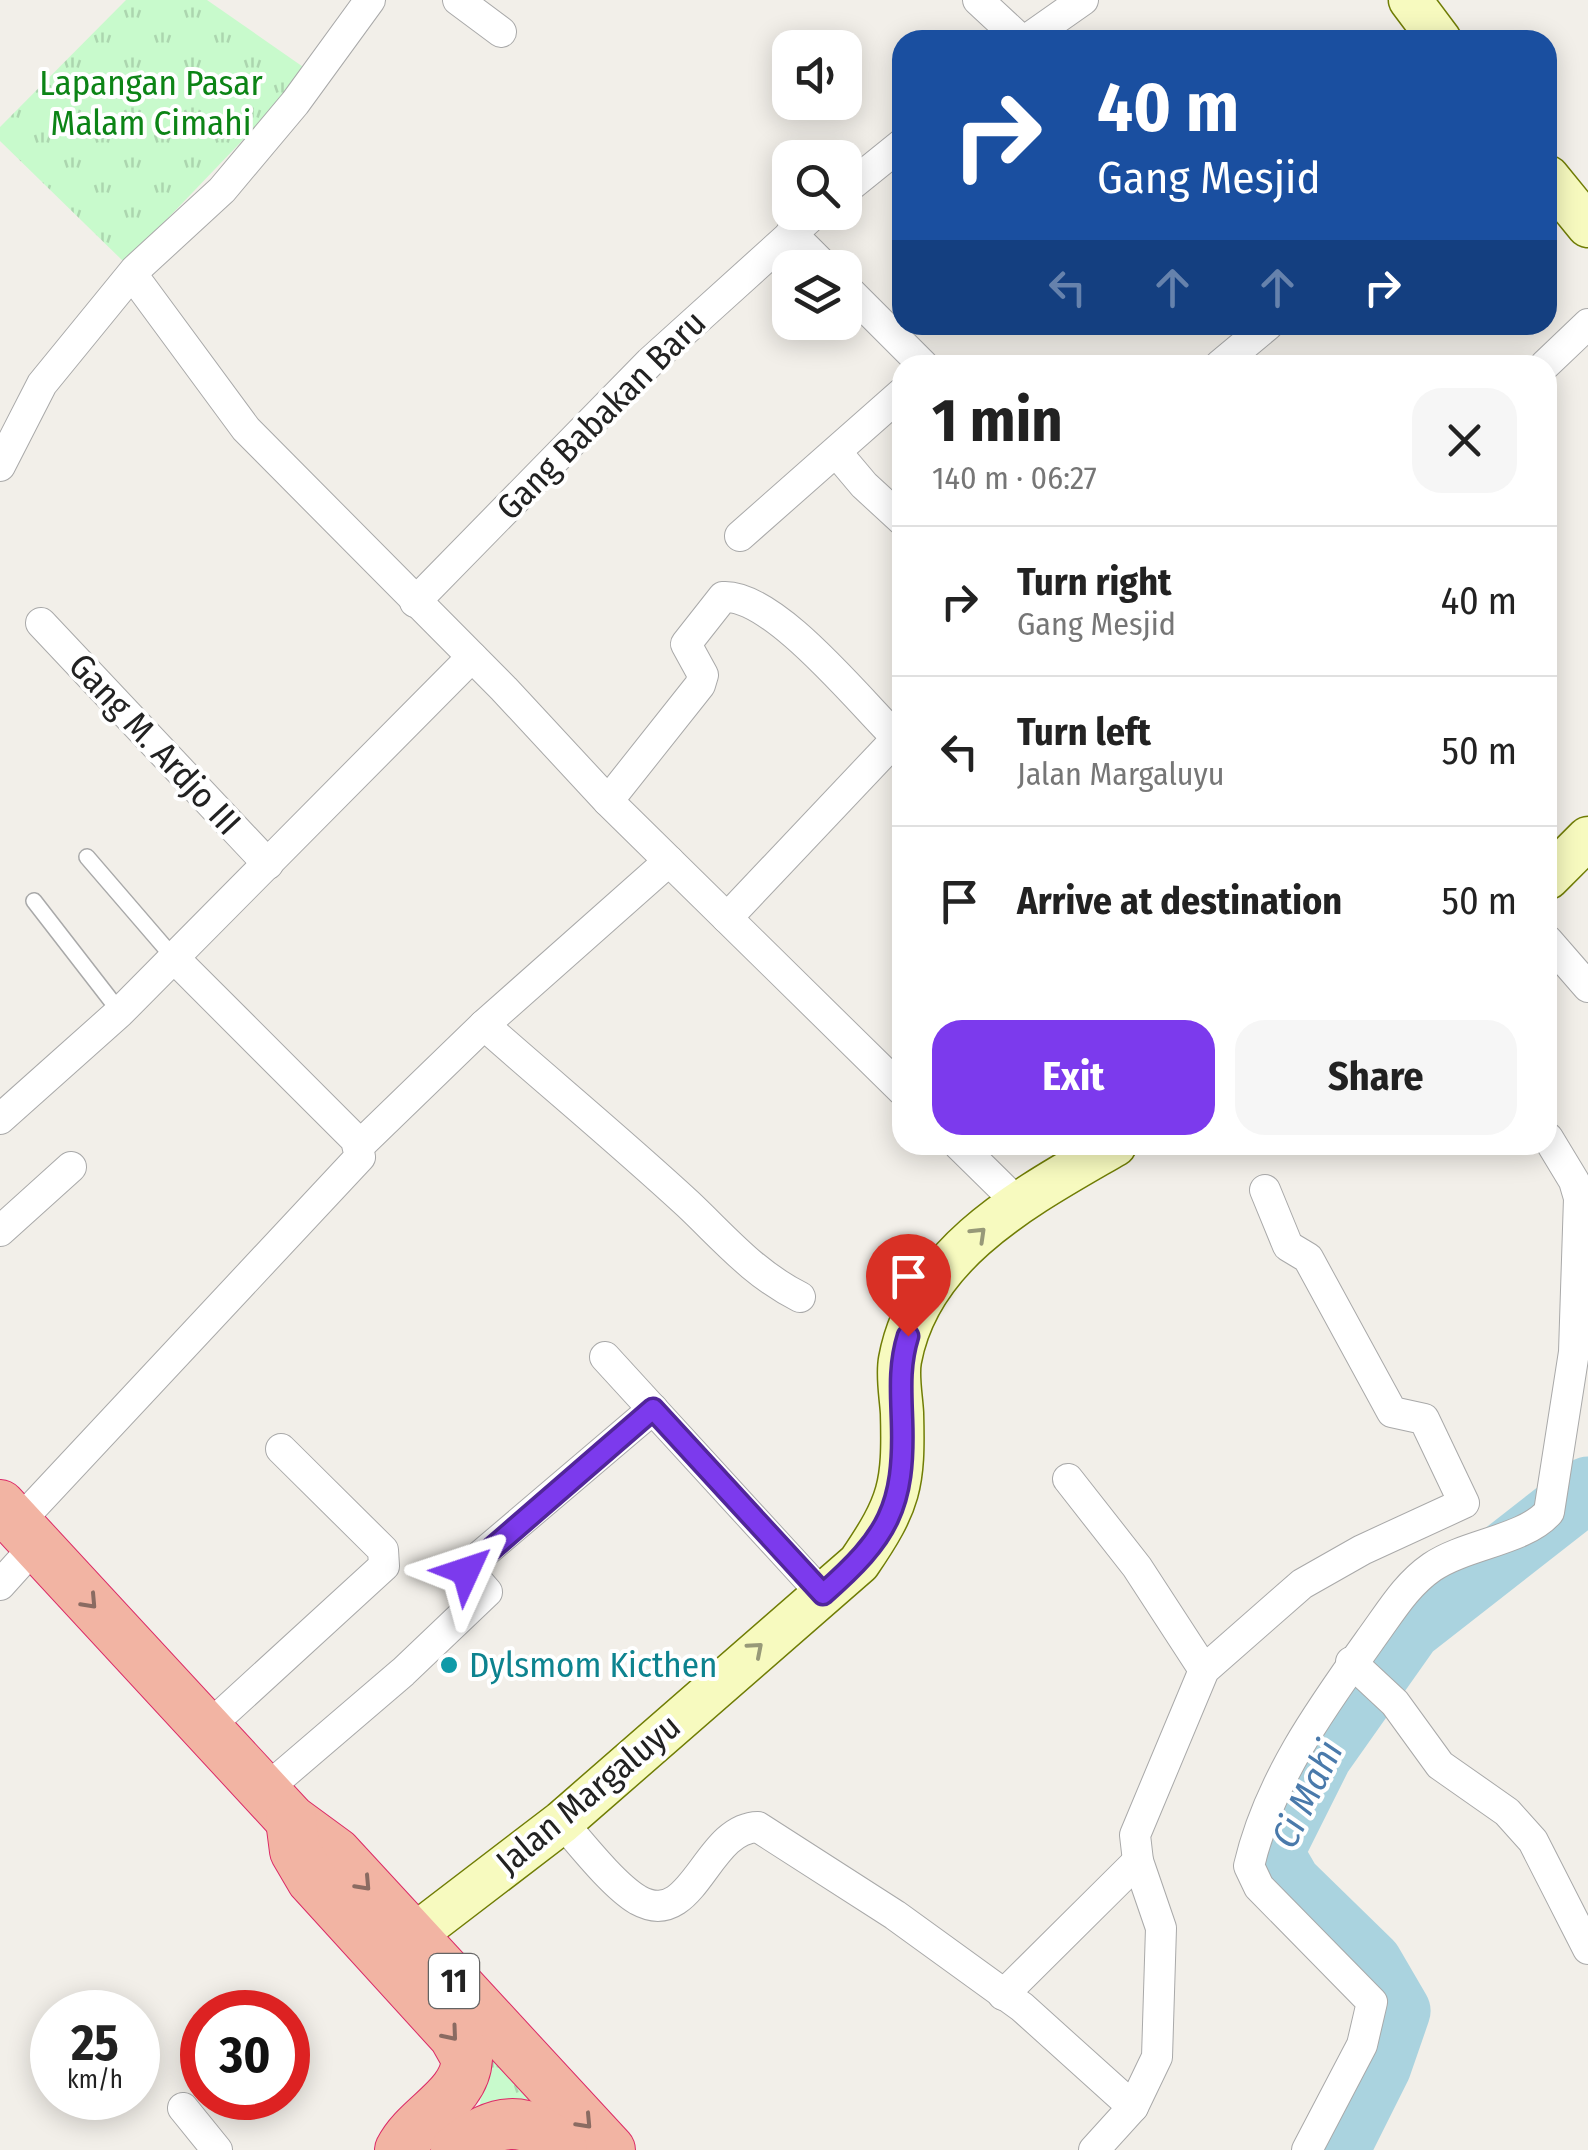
<!DOCTYPE html>
<meta charset="utf-8">
<style>
:root{--surface:#fff;--page:#f6f6f6;--text:#222;--muted:#767676;--line:#e0e0e0;--accent:#7c3aed}
body{margin:0;font-family:"Fira Sans Condensed",sans-serif;background:var(--page);color:var(--text);height:100vh;display:flex;flex-direction:column;font-size:38px;white-space:nowrap}
*{box-sizing:border-box;margin:0}
p{font-size:32px;color:var(--muted)}
.icon{flex:none;width:55px;height:55px;fill:none;stroke:currentColor;stroke-width:2;stroke-linecap:round;stroke-linejoin:round}
.map{position:relative;flex:1;overflow:hidden}
.drawer{position:absolute;left:892px;top:355px;width:665px;height:800px;display:flex;flex-direction:column;background:var(--surface);border-radius:30px;box-shadow:0 5px 25px #0003}
.drawer>*{flex:none}
.banner{position:absolute;left:892px;top:30px;width:665px;height:305px;border-radius:30px;box-shadow:0 5px 25px #0003;background:#1a4fa0;color:#fff;overflow:hidden}
.controls{position:absolute;left:772px;top:30px;display:grid;gap:20px}
.controls a{display:grid;place-items:center;width:90px;height:90px;border-radius:20px;background:var(--surface);box-shadow:0 5px 25px #0003;font-size:50px}
.speed{position:absolute;left:30px;top:1990px;display:flex;gap:20px;font-size:50px;font-weight:700;text-align:center}
.speed>*{display:grid;place-content:center;width:130px;height:130px;border-radius:50%;background:var(--surface);box-shadow:0 5px 25px #0003;line-height:1}
.speed small{font-size:25px;font-weight:400}
.speed .limit{border:15px solid #d22;background:#fff;color:#111}
.pin{position:absolute;display:grid;place-items:center;width:85px;height:85px;color:#fff;margin:-102px -42px;border-radius:50% 50% 50% 0;rotate:-45deg;box-shadow:0 0 10px #0007}
.pin .icon{rotate:45deg}
.me{position:absolute;width:110px;margin:-55px;rotate:48deg;stroke-linejoin:round;filter:drop-shadow(0 0 8px #0008)}
.turn{display:flex;align-items:center;gap:35px;height:210px;padding:0 40px;font-size:45px}
.turn .icon{width:130px;height:130px;stroke-width:2.5}
.turn b{display:block;font-size:70px;line-height:85px}
.lanes{display:flex;align-items:center;height:95px;padding:0 40px;background:#0003;justify-content:center;gap:50px;direction:ltr}
.lanes .off{opacity:.35}
.round{display:grid;place-items:center;flex:none;width:105px;height:105px;border-radius:30px;background:var(--page)}
.headline{display:flex;align-items:center;justify-content:space-between;height:170px;padding:0 40px}
h1{font-size:60px;font-weight:700;line-height:75px}
.button{display:flex;gap:20px;margin-top:auto;padding:20px 40px}
.button a{flex:1;height:115px;border-radius:30px;background:var(--accent);color:#fff;font-size:40px;font-weight:700;line-height:115px;text-align:center}
.button a+a{background:var(--page);color:var(--text)}
ul{padding:0;list-style:none}
li{display:flex;align-items:center;gap:30px;height:150px;padding:0 40px;border-top:2px solid var(--line)}
li div{flex:1}
li b{display:block;font-size:38px}
li em{font-style:normal}
.map>svg:first-child{display:block}
</style>
<div class="map">
<svg width="1588" height="2150" viewBox="0 0 1588 2150">
<defs>
<pattern id="park-tufts" width="24" height="20" patternUnits="userSpaceOnUse" patternTransform="scale(2.5)"><rect width="24" height="20" fill="#c8facc"/><path d="M3 7l-1-3M5 7V3M7 7l1-3M15 17l-1-3M17 17v-4M19 17l1-3" fill="none" stroke="#acd6af"/></pattern>
</defs>
<rect width="100%" height="100%" fill="#f2efe9"/>
<g fill="url(#park-tufts)">
<path d="M 126,0 L 207,0 L 309,71 L 125,263 L 0,141 L 0,127 Z"/>
<path d="M 486,2054 L 574,2129 L 446,2144 L 480,2105 Z"/>
</g>
<g fill="none" stroke-linecap="round" stroke-linejoin="round">
<path stroke="#aad3df" stroke-width="65" d="M 1337,2150 L 1379,2066 L 1398,2011 L 1370,1963 L 1289,1884 L 1271,1853 L 1320,1755 L 1409,1629 L 1588,1489"/>
<defs>
<g id="service">
<path d="M 87,857 L 174,958"/>
<path d="M 34,901 L 120,1012"/>
</g>
<g id="minor">
<path d="M 458,0 L 501,32"/>
<path d="M 978,0 L 1021,40"/>
<path d="M 1026,40 L 1083,0"/>
<path d="M 845,190 L 902,144"/>
<path d="M 791,233 L 826,268"/>
<path d="M 134,277 L 246,429 L 504,689 L 608,801 L 902,1090"/>
<path d="M 845,287 L 923,365"/>
<path d="M 1220,365 L 1268,325"/>
<path d="M 1545,365 L 1588,324"/>
<path d="M 837,453 L 864,485 L 902,520"/>
<path d="M 0,466 L 42,384 L 135,270 L 222,190 L 295,103 L 370,0"/>
<path d="M 740,536 L 902,393"/>
<path d="M 415,602 L 650,362 L 816,212"/>
<path d="M 41,623 L 268,864"/>
<path d="M 608,801 L 700,685 L 703,675 L 686,644 L 723,597 C 773,593 861,703 897,738"/>
<path d="M 727,918 L 902,733"/>
<path d="M 1548,941 L 1588,987"/>
<path d="M 484,1025 C 552,1085 622,1143 688,1204 C 725,1239 754,1274 800,1297"/>
<path d="M 0,1119 L 120,1012 L 472,657"/>
<path d="M 959,1145 L 1016,1201"/>
<path d="M 359,1146 L 484,1025 L 669,861"/>
<path d="M 0,1231 L 71,1167"/>
<path d="M 605,1357 L 823,1595"/>
<path d="M 1068,1479 L 1137,1567 L 1204,1670"/>
<path d="M 17,1524 L 360,1157 L 356,1140 L 174,958"/>
<path d="M 0,1585 L 36,1545"/>
<path d="M 1351,1662 L 1395,1703 L 1440,1765 L 1507,1812 L 1533,1841 L 1588,1949"/>
<path d="M 207,1728 L 384,1566 L 383,1550 L 281,1449"/>
<path d="M 264,1791 L 403,1672 L 487,1592 L 466,1568 L 653,1409"/>
<path d="M 562,1822 C 581,1844 614,1886 638,1900 C 694,1931 705,1828 758,1827 L 895,1915 L 1022,2007 L 1133,2107"/>
<path d="M 1003,1995 L 1138,1861"/>
<path d="M 183,2108 L 217,2150"/>
<path d="M 1094,2150 L 1133,2107 L 1157,2057 L 1161,1928 L 1138,1861 L 1135,1835 L 1204,1670 L 1302,1584 L 1362,1550 L 1464,1503 L 1424,1419 L 1392,1412 L 1308,1258 L 1288,1246 L 1265,1190"/>
<path d="M 1307,2150 L 1362,2045 L 1372,2002 L 1259,1887 L 1249,1866 C 1269,1780 1322,1707 1372,1637 C 1391,1611 1406,1585 1432,1567 C 1466,1544 1525,1540 1549,1512 L 1574,1352 L 1579,1198 L 1574,1181 L 1548,1138"/>
</g>
<g id="secondary">
<path d="M 1410,0 L 1440,40"/>
<path d="M 1548,177 L 1588,226"/>
<path d="M 1548,878 L 1588,838"/>
<path d="M 413,1936 L 562,1822 L 859,1563 C 900,1503 904,1485 902,1413 C 901,1396 897,1376 900,1360 C 920,1251 1029,1195 1115,1145"/>
</g>
<g id="trunk">
<path d="M 0,1505 L 291,1820 L 336,1853 L 610,2150"/>
<path d="M 291,1820 L 295,1851 L 312,1880 L 454,2036 L 467,2059 C 465,2099 417,2116 400,2150"/>
<path d="M 456,2150 C 493,2119 527,2112 562,2150"/>
</g>
</defs>
<use href="#service" stroke="#a9a9a9" stroke-width="18"/>
<use href="#minor" stroke="#a9a9a9" stroke-width="32"/>
<use href="#secondary" stroke="#707d05" stroke-width="45"/>
<use href="#trunk" stroke="#dc2a67" stroke-width="52"/>
<use href="#service" stroke="#fff" stroke-width="15"/>
<use href="#minor" stroke="#fff" stroke-width="30"/>
<use href="#secondary" stroke="#f7fabf" stroke-width="42"/>
<use href="#trunk" stroke="#f2b4a3" stroke-width="50"/>
</g>
<defs><path id="oneway-chevron" d="M-2-3.5L2.5 0L-2 3.5" fill="none" stroke-width="1.6" stroke-linecap="round" stroke-linejoin="round" transform="scale(2.5)"/></defs>
<g stroke="#979978">
<use href="#oneway-chevron" transform="translate(979 1234) rotate(-44)"/>
<use href="#oneway-chevron" transform="translate(756 1649) rotate(-41)"/>
</g>
<g stroke="#8a6b62">
<use href="#oneway-chevron" transform="translate(90 1602) rotate(47)"/>
<use href="#oneway-chevron" transform="translate(364 1884) rotate(47)"/>
<use href="#oneway-chevron" transform="translate(451 2034) rotate(50)"/>
<use href="#oneway-chevron" transform="translate(585 2122) rotate(47)"/>
</g>
<g fill="none" stroke-linecap="round" stroke-linejoin="round">
<defs>
<path id="route" d="M 466,1571 L 653,1409 L 823,1594 C 888,1537 905,1507 902,1420 C 901,1390 899,1365 908,1336"/>
</defs>
<use href="#route" stroke="#51269a" stroke-width="25"/>
<use href="#route" stroke="#7c3aed" stroke-width="18"/>
</g>
<circle fill="#0f9aa8" stroke="#fff" stroke-width="4" cx="449" cy="1665" r="10"/>
<g text-anchor="middle" stroke-width="8" stroke-linejoin="round" paint-order="stroke">
<rect fill="#fff" stroke="#646464" stroke-width="2.5" x="429" y="1954" width="50" height="54" rx="8"/>
<g font-size="32" font-weight="bold" fill="#222">
<text x="454" y="1992">11</text>
</g>
<g font-size="35" fill="#0c8416" stroke="#fff">
<text x="151" y="95">Lapangan Pasar<tspan x="151" dy="40">Malam Cimahi</tspan></text>
</g>
<g font-size="35" fill="#222" stroke="#fff">
<text transform="translate(601 415) rotate(-45)" y="12">Gang Babakan Baru</text>
<text transform="translate(155 744) rotate(47)" y="12">Gang M. Ardjo III</text>
<text transform="translate(588 1794) rotate(-40)" y="12">Jalan Margaluyu</text>
</g>
<g font-size="35" fill="#0d838f" stroke="#fff" text-anchor="start">
<text x="469" y="1677">Dylsmom Kicthen</text>
</g>
<g font-size="38" font-style="italic" fill="#4a7aab" stroke="#fff">
<text transform="translate(1307 1794) rotate(-64)" y="13">Ci Mahi</text>
</g>
</g>
</svg>
<div class="controls">
<a><svg class="icon" aria-label="sound" viewBox="0 0 24 24"><path d="M4 9h4l5-4v14l-5-4H4zM17 9q2 3 0 6"/></svg></a>
<a><svg class="icon" aria-label="search" viewBox="0 0 24 24"><circle cx="10" cy="10" r="6"/><path d="M15 15l6 6"/></svg></a>
<a><svg class="icon" aria-label="layers" viewBox="0 0 24 24"><path d="M12 4l9 5-9 5-9-5zM3 14l9 5 9-5"/></svg></a>
</div>
<div class="speed"><div>25<small>km/h</small></div><div class="limit">30</div></div>
<div class="pin" style="left:908px;top:1336px;background:#d93025"><svg class="icon" aria-label="arrive" viewBox="0 0 24 24"><path d="M6 21V4h12l-3 4 3 4H6"/></svg></div>
<svg class="me" style="left:466px;top:1571px" viewBox="-20 -20 40 40"><path d="M0-17L14 15 0 8-14 15z" fill="#7c3aed" stroke="#fff" stroke-width="4"/></svg>
<div class="banner">
<div class="turn"><svg class="icon" aria-label="right" viewBox="0 0 24 24"><path d="M7 20v-9h11M14 6l5 5-5 5"/></svg><div><b>40 m</b>Gang Mesjid</div></div>
<div class="lanes"><svg class="icon off" aria-label="left" viewBox="0 0 24 24"><path d="M17 20v-9H6M10 6l-5 5 5 5"/></svg><svg class="icon off" aria-label="ahead" viewBox="0 0 24 24"><path d="M12 20V5M6 11l6-6 6 6"/></svg><svg class="icon off" aria-label="ahead" viewBox="0 0 24 24"><path d="M12 20V5M6 11l6-6 6 6"/></svg><svg class="icon" aria-label="right" viewBox="0 0 24 24"><path d="M7 20v-9h11M14 6l5 5-5 5"/></svg></div>
</div>
<section class="drawer">
<div class="headline"><div><h1>1 min</h1><p>140 m · 06:27</p></div><a class="round"><svg class="icon" aria-label="close" viewBox="0 0 24 24"><path d="M6 6l12 12M18 6L6 18"/></svg></a></div>
<ul>
<li><svg class="icon" aria-label="right" viewBox="0 0 24 24"><path d="M7 20v-9h11M14 6l5 5-5 5"/></svg><div><b>Turn right</b><p>Gang Mesjid</p></div><em>40 m</em></li>
<li><svg class="icon" aria-label="left" viewBox="0 0 24 24"><path d="M17 20v-9H6M10 6l-5 5 5 5"/></svg><div><b>Turn left</b><p>Jalan Margaluyu</p></div><em>50 m</em></li>
<li><svg class="icon" aria-label="arrive" viewBox="0 0 24 24"><path d="M6 21V4h12l-3 4 3 4H6"/></svg><div><b>Arrive at destination</b></div><em>50 m</em></li>
</ul>
<div class="button"><a>Exit</a><a>Share</a></div>
</section>
</div>
